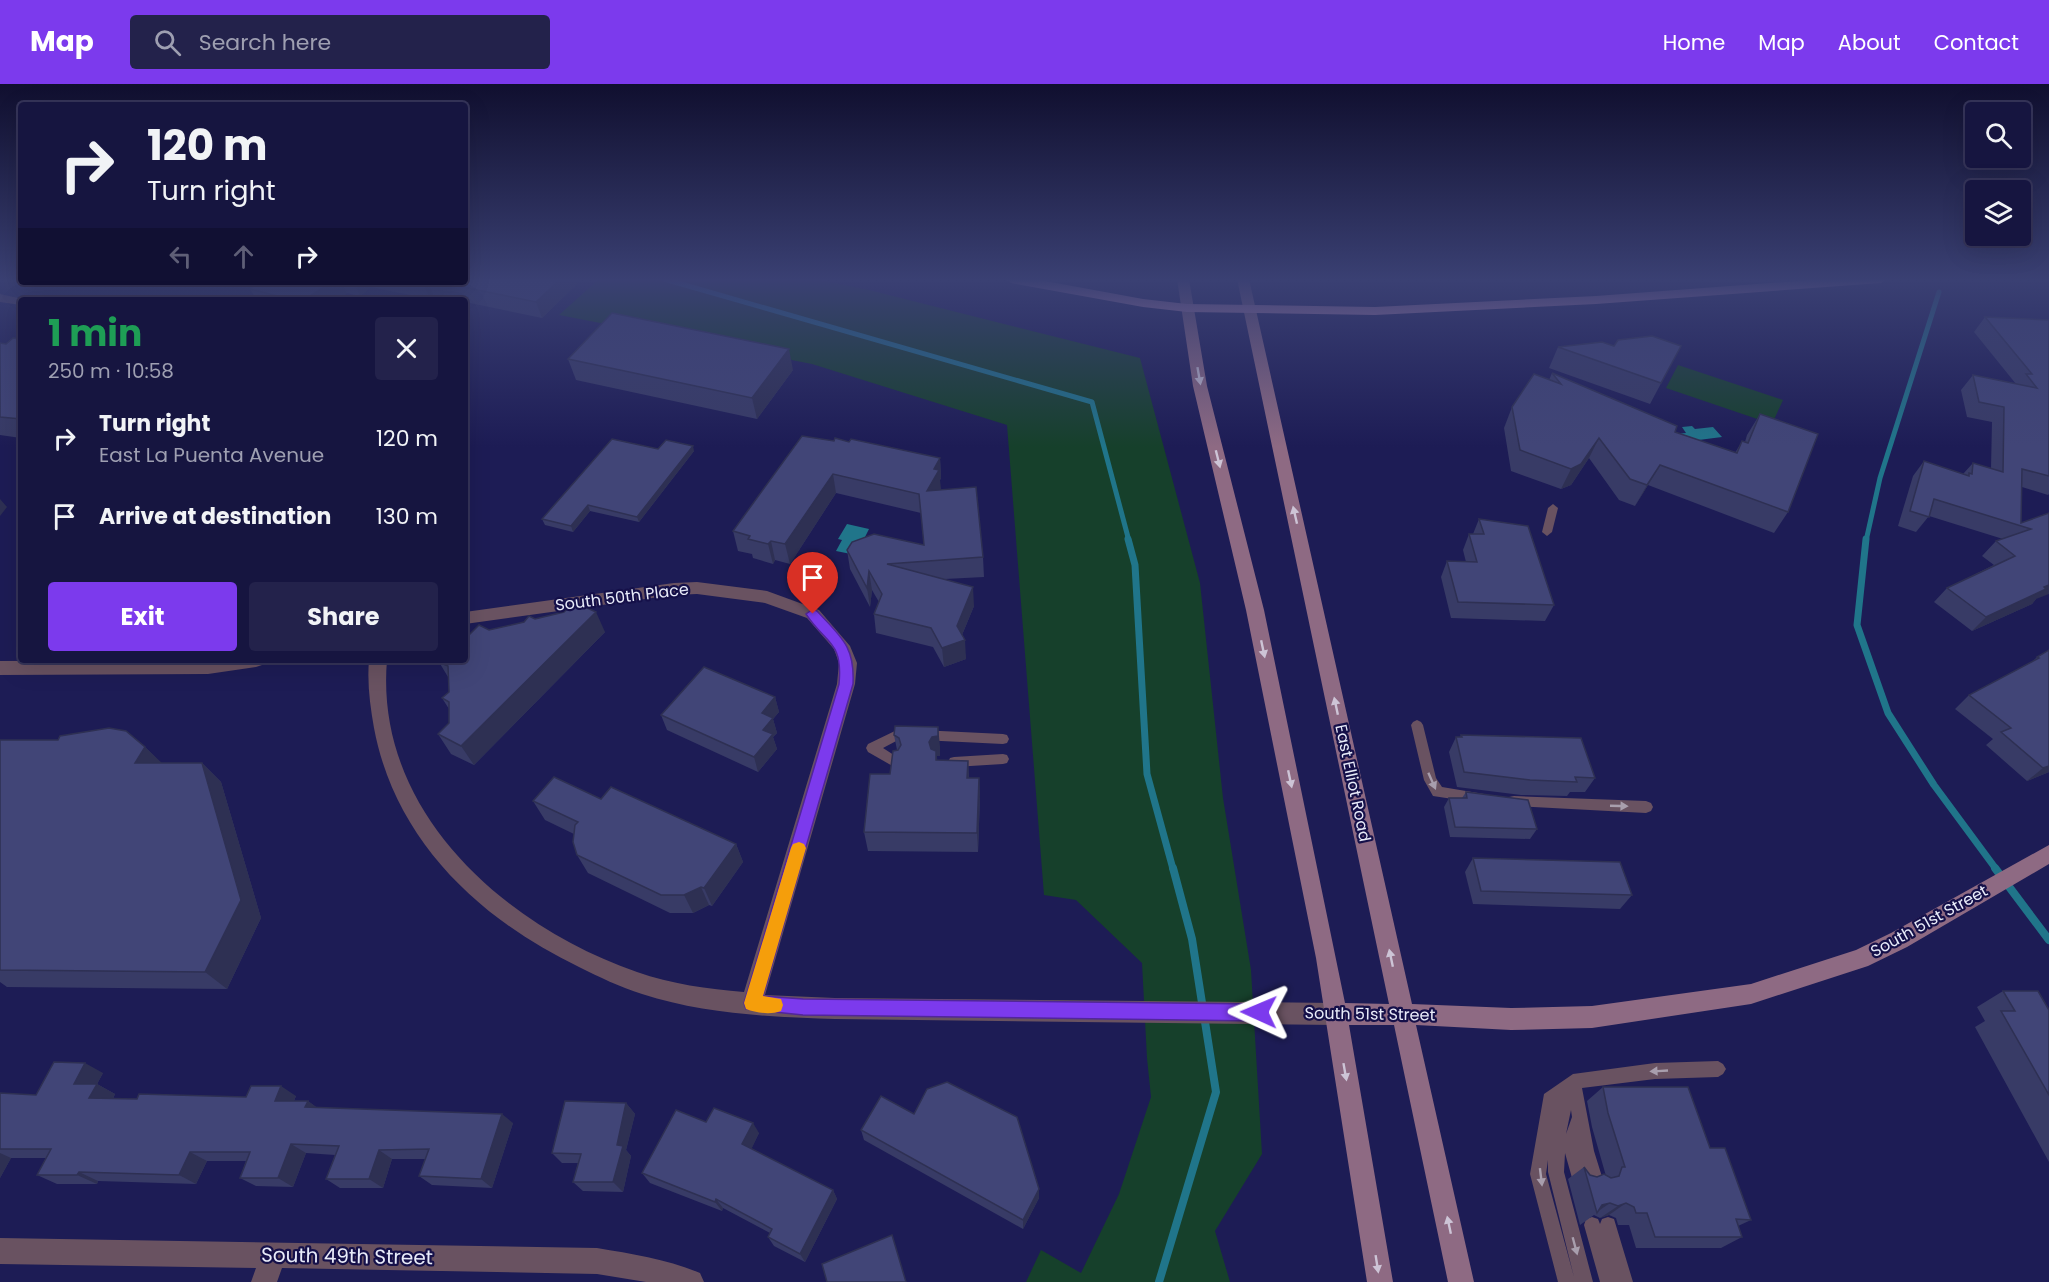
<!DOCTYPE html>
<meta charset="utf-8">
<style>
body{margin:0;font-family:Poppins,sans-serif;background:#23224b;color:#f1f3f6;height:100vh;display:flex;flex-direction:column;font-size:22px;white-space:nowrap}
*{box-sizing:border-box;margin:0}
p{font-size:20px;color:#9e9fb1}
.icon{flex:none;width:33px;height:33px;fill:none;stroke:currentColor;stroke-width:2;stroke-linecap:round;stroke-linejoin:round}
.map{position:relative;flex:1;overflow:hidden}
.sheet{position:absolute;left:18px;top:213px;width:450px;height:366px;display:flex;flex-direction:column;background:#161540;border-radius:6px;box-shadow:0 6px 24px #0002,0 0 0 2px #353459}
.sheet>*{flex:none}
.hud{position:absolute;left:18px;top:18px;width:450px;height:183px;border-radius:6px;box-shadow:0 6px 24px #0002,0 0 0 2px #353459;background:#161540;color:#f1f3f6;overflow:hidden}
.tools{position:absolute;left:1965px;top:18px;display:grid;gap:12px}
.tools a{display:grid;place-items:center;width:66px;height:66px;border-radius:6px;background:#161540;box-shadow:0 6px 24px #0002,0 0 0 2px #353459;font-size:30px}
.pin{position:absolute;display:grid;place-items:center;width:51px;height:51px;color:#fff;margin:-62px -26px;border-radius:50% 50% 50% 0;rotate:-45deg;box-shadow:0 0 6px #0007}
.pin .icon{rotate:45deg}
.me{position:absolute;width:66px;margin:-33px;rotate:271deg;stroke-linejoin:round;filter:drop-shadow(0 0 4px #0008)}
.turn{display:flex;align-items:center;gap:21px;height:126px;padding:0 30px;font-size:27px}
.turn .icon{width:78px;height:78px;stroke-width:2.5}
.turn b{display:block;font-size:42px;line-height:51px}
.lanes{display:flex;align-items:center;height:57px;padding:0 30px;background:#0003;justify-content:center;gap:30px;direction:ltr}
.lanes .off{opacity:.35}
.round{display:grid;place-items:center;flex:none;width:63px;height:63px;border-radius:6px;background:#23224b}
.summary{display:flex;align-items:center;justify-content:space-between;height:102px;padding:0 30px}
h1{font-size:36px;font-weight:700;line-height:45px;color:#1e9e55}
.cta{display:flex;gap:12px;margin-top:auto;padding:12px 30px}
.cta a{flex:1;height:69px;border-radius:6px;background:#7c3aed;color:#fff;font-size:24px;font-weight:700;line-height:69px;text-align:center}
.cta a+a{background:#23224b;color:#f1f3f6}
ul{padding:0;list-style:none}
li{display:flex;align-items:center;gap:18px;height:78px;padding:0 30px}
li div{flex:1}
li b{display:block;font-size:22px}
li em{font-style:normal}
header{display:flex;align-items:center;gap:36px;box-sizing:border-box;height:84px;padding:0 30px;background:#7c3aed;color:#fff}
header strong{font-size:28px}
nav{display:flex;gap:33px;margin-inline-start:auto;font-size:21px}
.search{width:420px;height:54px;background:#23224b;display:flex;align-items:center;gap:15px;box-sizing:border-box;padding:0 21px;border-radius:6px;color:#9e9fb1;font-size:22px}
.map>svg:first-child{display:block}
.green{fill:#16402b}
.water{fill:#20758a}
.lines{fill:none;stroke-linecap:round;stroke-linejoin:round}
.stream-far2{stroke:#20758a;stroke-width:5}
.stream-far1{stroke:#20758a;stroke-width:7}
.stream{stroke:#20758a;stroke-width:8}
.lane{fill:#695261;fill-rule:evenodd}
.street{fill:#695261;fill-rule:evenodd}
.secondary{fill:#8e6a83;fill-rule:evenodd}
.highway{fill:#c58eb4;fill-rule:evenodd}
.wall{fill:#383b66}
.shaded-wall{fill:#2e3053}
.building{fill:#414577;stroke:#2e3053;stroke-width:1.5}
.oneway{fill:#cdc4d6}
.oneway2{fill:#a89ead}
.route{fill:#7c3aed;stroke:#51269a;stroke-width:1.5}
.slow{fill:#f59e0b}
.labels{text-anchor:middle;dominant-baseline:central;stroke-width:4.5;stroke-linejoin:round;paint-order:stroke}
.street-label{font-size:16px;fill:#e8ebf9;stroke:#151049}
.near-street-label{font-size:20px;fill:#e8ebf9;stroke:#151049}
</style>
<header>
<strong>Map</strong>
<div class="search"><svg class="icon" aria-label="search" viewBox="0 0 24 24"><circle cx="10" cy="10" r="6"/><path d="M15 15l6 6"/></svg>Search here</div>
<nav><a>Home</a><a>Map</a><a>About</a><a>Contact</a></nav>
</header>
<div class="map">
<svg width="2049" height="1198" viewBox="0 0 2049 1198">
<rect width="100%" height="100%" fill="#1d1c55"/>
<g class="green">
<polygon points="599,195 815,195 869,206 1140,274 1200,499 1223,714 1251,886 1262,1070 1215,1147 1230,1198 1026,1198 1041,1166 1081,1189 1119,1110 1151,1013 1147,974 1142,879 1076,816 1044,811 1007,341 812,280 559,231"/>
<polygon points="1678,281 1783,316 1772,340 1666,304"/>
</g>
<g class="water">
<polygon points="1692,342 1695,345 1713,343 1722,353 1683,358 1676,350 1686,349 1682,343"/>
<polygon points="847,440 869,445 856,471 836,467 842,456 838,455"/>
</g>
<g class="lines">
<g class="stream-far2">
<polyline points="664,195 1092,318 1129,457"/>
<polyline points="1866,457 1880,394 1939,208"/>
</g>
<g class="stream-far1">
<polyline points="1128,455 1135,481 1147,690 1173,785"/>
<polyline points="1866,455 1857,541 1888,629 1934,701 1996,785"/>
</g>
<g class="stream">
<polyline points="1995,784 2049,856"/>
<polyline points="1159,1198 1216,1008 1192,855 1173,784"/>
</g>
<g class="lane">
<polygon points="1553,420 1558,424 1552,448 1547,452 1542,448 1548,424"/>
<polygon points="1417,636 1421,638 1423,641 1436,694 1442,703 1484,710 1485,714 1484,718 1479,719 1433,712 1424,696 1411,641 1413,638"/>
<polygon points="899,645 1003,650 1007,651 1009,655 1007,659 1003,660 900,655 883,664 900,675 902,679 900,683 896,684 868,668 866,664 868,660"/>
<polygon points="1003,670 1007,671 1009,675 1007,679 1003,680 954,683 950,682 948,678 950,674 954,673"/>
<polygon points="1514,712 1646,717 1651,719 1653,723 1651,727 1646,729 1514,722 1509,721 1507,717 1509,713"/>
<path d="M1718,977L1723,980L1726,985L1723,990L1718,993L1655,995L1582,1004L1594,1067L1603,1096L1601,1102L1595,1104L1589,1102L1587,1097L1586,1101L1580,1103L1574,1101L1565,1069L1564,1088L1593,1198H1558L1530,1090L1544,1010L1573,990L1655,979ZM1571,1026L1572,1033L1566,1050ZM1548,1076V1088L1574,1193L1546,1090Z"/>
<polygon points="1592,1133 1598,1135 1600,1140 1602,1135 1608,1133 1614,1135 1633,1198 1600,1198 1584,1141 1586,1135"/>
</g>
<g class="street">
<polygon points="0,210 27,216 21,216 21,221 0,218"/>
<path d="M697,498L767,507L819,526L850,562L857,579L855,600L765,911L835,914L1336,919L1344,922L1347,930L1344,938L1336,941L835,935C770,933 704,930 642,910C620,903 599,893 579,883C479,835 395,756 374,644C370,621 367,599 369,576H387C374,728 505,842 637,888C671,900 708,905 744,908L837,600L839,579L834,565L807,534L765,519L697,510L674,511L465,540V528L674,499Z"/>
<polygon points="265,576 262,581 256,583 208,590 0,591 0,577"/>
<path d="M0,1154L597,1164C632,1170 667,1175 700,1189L704,1198H646L597,1190L282,1184L277,1198H251L256,1184L0,1180Z"/>
</g>
<polygon class="secondary" points="1177,195 1189,195 1207,302 1264,526 1345,919 1389,920 1237,195 1249,195 1412,920 1511,924 1592,922 1751,900 1856,866 1891,849 2049,761 2049,780 1907,863 1868,882 1751,920 1592,944 1511,946 1416,941 1474,1198 1448,1198 1394,941 1349,941 1393,1198 1367,1198 1316,874 1246,526 1193,302"/>
<polygon class="highway" points="1005,195 1034,195 1143,215 1187,220 1375,223 1596,212 1825,195 1887,195 1881,199 1596,220 1375,231 1187,228 1143,223 1011,199"/>
</g>
<g class="wall">
<polygon points="465,195 582,195 542,234 465,218 465,216 455,216 434,212 430,215 371,203 360,212 347,209 337,216 257,216 250,205 259,198 465,198"/>
<polygon points="1985,233 2049,236 2049,410 2048,411 2022,403 2021,439 2049,429 2036,515 2032,520 1972,547 1934,518 1947,504 1994,481 1982,472 1996,457 2003,455 1929,432 1916,448 1898,442 1913,392 1924,377 1963,390 1973,379 1991,384 1992,338 1967,333 1961,306 1973,291 2016,300 1974,248"/>
<polygon points="21,255 21,354 0,351 0,259 6,260"/>
<polygon points="1614,262 1681,262 1650,320 1549,284 1558,263"/>
<polygon points="568,275 793,286 757,335 576,296"/>
<polygon points="1552,289 1675,348 1735,369 1742,357 1745,358 1747,351 1760,330 1788,428 1774,449 1648,401 1635,422 1619,416 1589,374 1571,401 1561,405 1511,387 1504,344 1512,323 1549,296"/>
<polygon points="834,357 849,358 940,374 941,394 940,396 940,406 983,473 984,493 945,495 974,522 962,551 966,575 944,583 933,563 876,549 874,530 879,518 872,506 870,523 850,485 847,466 924,461 921,429 836,409 790,480 775,476 773,480 753,474 752,470 738,467 733,447"/>
<polygon points="658,365 694,367 639,438 590,427 573,448 545,441 542,435"/>
<polygon points="1479,435 1554,521 1545,537 1451,534 1441,493 1447,477 1466,478 1463,466 1469,450 1473,450"/>
<polygon points="535,535 605,548 474,681 451,670 438,650 449,639 449,625 442,614 449,608 448,593 439,578"/>
<polygon points="2049,566 2049,688 2027,697 1986,661 1993,655 1955,625 1969,611 2030,580 2037,573"/>
<polygon points="775,613 779,628 773,635 777,649 773,653 777,665 758,688 667,646 661,631"/>
<polygon points="894,651 940,662 940,672 937,672 937,676 968,677 969,694 979,694 980,713 978,768 868,767 864,748 890,690 897,666"/>
<polygon points="1461,651 1595,694 1585,708 1570,708 1567,712 1521,711 1457,703 1449,668 1456,653 1460,653"/>
<polygon points="0,656 145,663 161,679 202,679 221,698 261,834 227,905 7,903 0,898"/>
<polygon points="1466,708 1537,745 1530,755 1450,753 1444,723 1449,714 1462,714"/>
<polygon points="601,715 736,760 743,778 712,822 709,821 693,829 670,829 588,789 577,771 574,750 545,736 533,717"/>
<polygon points="1473,774 1632,811 1620,825 1473,820 1465,788"/>
<polygon points="2003,907 2049,926 2049,1078 1975,943 1985,937 1977,923"/>
<polygon points="103,989 97,1000 115,1010 113,1015 296,1012 294,1017 308,1017 317,1024 513,1039 492,1104 432,1101 419,1092 426,1075 392,1075 383,1104 340,1104 326,1095 335,1071 306,1069 293,1103 256,1102 240,1094 246,1077 207,1077 196,1100 98,1097 97,1100 57,1100 37,1091 46,1074 11,1074 0,1094 0,1009 36,1011"/>
<polygon points="1603,1003 1710,1064 1751,1136 1738,1142 1742,1153 1721,1164 1636,1164 1629,1141 1618,1141 1616,1134 1609,1131 1600,1134 1594,1131 1580,1141 1568,1095 1584,1083 1590,1091 1597,1093 1606,1092 1592,1043 1587,1017"/>
<polygon points="626,1019 635,1030 626,1066 631,1072 623,1108 583,1107 573,1098 578,1079 562,1079 552,1069"/>
<polygon points="706,1038 759,1049 751,1065 833,1106 837,1115 805,1178 774,1162 768,1153 770,1149 723,1124 722,1127 650,1099 642,1089"/>
<polygon points="861,1046 1039,1105 1039,1114 1023,1145 864,1056"/>
</g>
<g class="shaded-wall">
<polygon points="560,195 582,195 542,234 536,218"/>
<polygon points="331,198 341,198 347,209 337,216 304,216"/>
<polygon points="353,198 369,198 371,203 360,212"/>
<polygon points="424,198 428,198 434,212 430,215 423,199"/>
<polygon points="789,265 793,286 757,335 752,314"/>
<polygon points="1599,354 1589,374 1571,401 1561,405 1571,385"/>
<polygon points="693,362 694,367 639,438 637,433"/>
<polygon points="940,374 941,394 940,396 941,405 929,426 927,407 934,385"/>
<polygon points="1660,381 1648,401 1635,422 1647,401"/>
<polygon points="833,390 836,409 790,480 785,460"/>
<polygon points="0,415 7,423 0,432"/>
<polygon points="588,421 590,427 573,448 571,442"/>
<polygon points="771,457 775,476 773,480 768,460"/>
<polygon points="869,487 872,506 870,523 867,504"/>
<polygon points="2049,501 2049,510 2036,515 2032,520 1972,547 1986,533"/>
<polygon points="973,503 974,522 959,558 965,556 966,575 944,583 942,564 957,542"/>
<polygon points="596,528 605,548 474,681 461,662"/>
<polygon points="775,613 779,628 773,635 777,649 773,653 777,665 758,688 754,673 763,646 762,629"/>
<polygon points="938,643 940,662 940,672 937,672 938,686 929,658"/>
<polygon points="145,663 165,682 135,679"/>
<polygon points="968,677 969,696 967,694"/>
<polygon points="202,679 221,698 261,834 227,905 205,888"/>
<polygon points="2049,682 2049,688 2027,697 2043,684"/>
<polygon points="979,694 980,713 978,768 977,749"/>
<polygon points="736,760 743,778 712,822 704,804"/>
<polygon points="701,803 709,821 693,829 684,811"/>
<polygon points="85,979 103,989 97,1000 115,1010 108,1025 89,1014 74,1000"/>
<polygon points="281,1002 296,1012 289,1027 275,1017"/>
<polygon points="308,1017 322,1027 305,1023"/>
<polygon points="626,1019 635,1030 626,1066 631,1072 623,1108 613,1098 617,1061"/>
<polygon points="502,1030 513,1039 492,1104 481,1095"/>
<polygon points="753,1039 759,1049 749,1070 742,1060"/>
<polygon points="291,1060 306,1069 293,1103 278,1094"/>
<polygon points="379,1066 392,1075 383,1104 369,1095"/>
<polygon points="190,1068 207,1077 196,1100 179,1091"/>
<polygon points="0,1069 11,1074 0,1094"/>
<polygon points="79,1088 98,1097 97,1100 77,1091"/>
<polygon points="1039,1105 1039,1114 1023,1145 1023,1136"/>
<polygon points="833,1106 837,1115 805,1178 800,1170"/>
<polygon points="716,1115 723,1124 722,1127 715,1118"/>
<polygon points="1610,1119 1597,1128 1602,1121"/>
<polygon points="1626,1119 1609,1131 1600,1134 1618,1122"/>
</g>
<g class="building">
<polygon points="465,195 560,195 536,218 439,198 465,198"/>
<polygon points="260,198 331,198 304,216 293,216 250,205"/>
<polygon points="612,229 789,265 752,314 568,275"/>
<polygon points="1985,233 2049,236 2049,392 2022,385 2021,439 2049,429 2049,501 2044,503 2046,505 1986,533 1947,504 2015,472 1996,457 2031,445 1934,415 1929,433 1910,427 1924,377 1969,392 1969,389 1972,390 1973,379 2003,388 2004,323 1979,318 1973,291 2037,304 2026,290 2032,290"/>
<polygon points="1652,252 1681,262 1661,299 1558,263 1602,258 1614,262 1618,256"/>
<polygon points="13,254 21,255 21,335 0,333 0,259 6,260"/>
<polygon points="1552,289 1677,342 1675,348 1737,369 1742,357 1748,359 1760,330 1818,350 1788,428 1660,381 1647,401 1630,395 1599,354 1581,380 1571,385 1520,366 1512,323 1534,290 1561,300"/>
<polygon points="802,352 834,357 835,354 849,358 851,355 940,374 934,385 939,386 927,407 976,403 983,473 887,480 973,503 957,542 965,556 942,564 931,544 874,530 882,510 869,487 867,504 847,466 852,458 874,450 924,461 919,410 833,390 785,460 771,457 768,460 748,455 750,452 733,447"/>
<polygon points="612,355 658,365 666,356 693,362 637,433 588,421 571,442 542,435"/>
<polygon points="1479,435 1528,442 1554,521 1458,518 1447,477 1477,478 1469,450 1484,450"/>
<polygon points="574,518 596,528 461,662 438,650 449,639 449,618 442,614 449,608 448,582 439,578 442,576 465,576 465,555 479,541 489,546 524,538 529,532 535,535 564,528"/>
<polygon points="2049,566 2049,682 2043,684 2001,648 2011,644 1969,611 2039,574 2037,573"/>
<polygon points="704,583 775,613 762,629 773,634 763,646 773,650 754,673 661,631"/>
<polygon points="895,642 938,643 938,652 932,653 929,658 931,665 936,667 936,676 968,677 967,694 979,694 977,749 864,748 870,690 890,690 893,667 898,666 901,661 899,654 894,651"/>
<polygon points="109,644 126,647 145,663 135,679 202,679 241,816 205,888 0,886 0,656 58,656 60,652"/>
<polygon points="1461,651 1581,654 1595,694 1575,693 1577,698 1530,696 1464,688 1456,653 1462,653"/>
<polygon points="554,693 601,715 611,703 736,760 704,804 701,803 684,811 661,811 577,771 573,758 575,741 578,738 533,717"/>
<polygon points="1466,708 1528,716 1537,745 1455,743 1449,714 1467,714"/>
<polygon points="1473,774 1620,778 1632,811 1481,807"/>
<polygon points="2003,907 2038,907 2049,926 2049,1011 2001,927 2015,927"/>
<polygon points="54,978 85,979 74,1000 97,1000 89,1014 137,1015 139,1010 246,1013 251,1002 281,1002 275,1017 308,1017 305,1023 502,1030 481,1095 419,1092 429,1065 379,1066 369,1095 326,1095 339,1062 291,1060 278,1094 240,1094 250,1068 190,1068 179,1091 79,1088 77,1091 37,1091 51,1065 0,1065 0,1009 36,1011"/>
<polygon points="947,998 1017,1033 1039,1105 1023,1136 861,1046 881,1012 914,1030 927,1005"/>
<polygon points="1603,1003 1688,1003 1710,1064 1725,1064 1751,1136 1736,1135 1742,1153 1655,1153 1647,1129 1636,1129 1634,1123 1626,1119 1618,1122 1610,1119 1602,1121 1597,1129 1584,1083 1590,1091 1597,1093 1604,1090 1611,1094 1619,1092 1622,1083 1625,1083 1608,1029"/>
<polygon points="565,1017 626,1019 617,1061 623,1062 613,1098 573,1098 581,1070 552,1069"/>
<polygon points="714,1024 753,1039 742,1060 833,1106 800,1170 768,1153 772,1145 716,1115 715,1118 642,1089 676,1026 706,1038"/>
<polygon points="892,1151 906,1198 827,1198 822,1180"/>
</g>
<defs><path id="oneway-solid" d="M-6-.8H1V-3.2L6.5 0L1 3.2V.8H-6Z" transform="scale(1.5)"/></defs>
<g class="oneway">
<use href="#oneway-solid" transform="translate(1199 292) rotate(80)"/>
<use href="#oneway-solid" transform="translate(1218 375) rotate(76)"/>
<use href="#oneway-solid" transform="translate(1295 431) rotate(-103)"/>
<use href="#oneway-solid" transform="translate(1263 565) rotate(78)"/>
<use href="#oneway-solid" transform="translate(1336 622) rotate(-102)"/>
<use href="#oneway-solid" transform="translate(1290 695) rotate(78)"/>
<use href="#oneway-solid" transform="translate(1391 874) rotate(-102)"/>
<use href="#oneway-solid" transform="translate(1345 988) rotate(80)"/>
<use href="#oneway-solid" transform="translate(1449 1141) rotate(-102)"/>
<use href="#oneway-solid" transform="translate(1377 1180) rotate(81)"/>
</g>
<g class="oneway2">
<use href="#oneway-solid" transform="translate(1432 697) rotate(66)"/>
<use href="#oneway-solid" transform="translate(1619 722) rotate(2)"/>
<use href="#oneway-solid" transform="translate(1659 987) rotate(177)"/>
<use href="#oneway-solid" transform="translate(1541 1093) rotate(83)"/>
<use href="#oneway-solid" transform="translate(1575 1162) rotate(75)"/>
</g>
<linearGradient id="sky" x2="0" y2="1"><stop stop-color="#100f2f"/><stop offset="0.54" stop-color="#3a4073"/><stop offset="1" stop-color="#3a4073" stop-opacity="0"/></linearGradient>
<rect width="2049" height="363" fill="url(#sky)"/>
<path class="route" d="M813,525L817,527C841,553 855,562 853,600L763,912L803,915L1259,920L1265,923L1267,928L1265,934L1259,937L803,931L746,925L744,919L839,600C843,556 826,561 806,530Z"/>
<path class="slow" d="M799,758L804,760L806,764L763,912L781,915L783,921L781,927C771,931 756,929 746,925L744,919L791,764L793,760Z"/>
<g class="labels">
<g class="street-label">
<text transform="translate(622 513) rotate(-7)">South 50th Place</text>
<text transform="translate(1353 699) rotate(78)">East Elliot Road</text>
<text transform="translate(1929 837) rotate(-29)">South 51st Street</text>
<text transform="translate(1370 930) rotate(1)">South 51st Street</text>
</g>
<g class="near-street-label">
<text transform="translate(347 1172) rotate(1)">South 49th Street</text>
</g>
</g>
</svg>
<div class="tools">
<a><svg class="icon" aria-label="search" viewBox="0 0 24 24"><circle cx="10" cy="10" r="6"/><path d="M15 15l6 6"/></svg></a>
<a><svg class="icon" aria-label="layers" viewBox="0 0 24 24"><path d="M12 4l9 5-9 5-9-5zM3 14l9 5 9-5"/></svg></a>
</div>
<div class="pin" style="left:813px;top:530px;background:#d93025"><svg class="icon" aria-label="arrive" viewBox="0 0 24 24"><path d="M6 21V4h12l-3 4 3 4H6"/></svg></div>
<svg class="me" style="left:1259px;top:928px" viewBox="-20 -20 40 40"><path d="M0-17L14 15 0 8-14 15z" fill="#7c3aed" stroke="#fff" stroke-width="4"/></svg>
<div class="hud">
<div class="turn"><svg class="icon" aria-label="right" viewBox="0 0 24 24"><path d="M7 20v-9h11M14 6l5 5-5 5"/></svg><div><b>120 m</b>Turn right</div></div>
<div class="lanes"><svg class="icon off" aria-label="left" viewBox="0 0 24 24"><path d="M17 20v-9H6M10 6l-5 5 5 5"/></svg><svg class="icon off" aria-label="ahead" viewBox="0 0 24 24"><path d="M12 20V5M6 11l6-6 6 6"/></svg><svg class="icon" aria-label="right" viewBox="0 0 24 24"><path d="M7 20v-9h11M14 6l5 5-5 5"/></svg></div>
</div>
<section class="sheet">
<div class="summary"><div><h1>1 min</h1><p>250 m · 10:58</p></div><a class="round"><svg class="icon" aria-label="close" viewBox="0 0 24 24"><path d="M6 6l12 12M18 6L6 18"/></svg></a></div>
<ul>
<li><svg class="icon" aria-label="right" viewBox="0 0 24 24"><path d="M7 20v-9h11M14 6l5 5-5 5"/></svg><div><b>Turn right</b><p>East La Puenta Avenue</p></div><em>120 m</em></li>
<li><svg class="icon" aria-label="arrive" viewBox="0 0 24 24"><path d="M6 21V4h12l-3 4 3 4H6"/></svg><div><b>Arrive at destination</b></div><em>130 m</em></li>
</ul>
<div class="cta"><a>Exit</a><a>Share</a></div>
</section>
</div>
